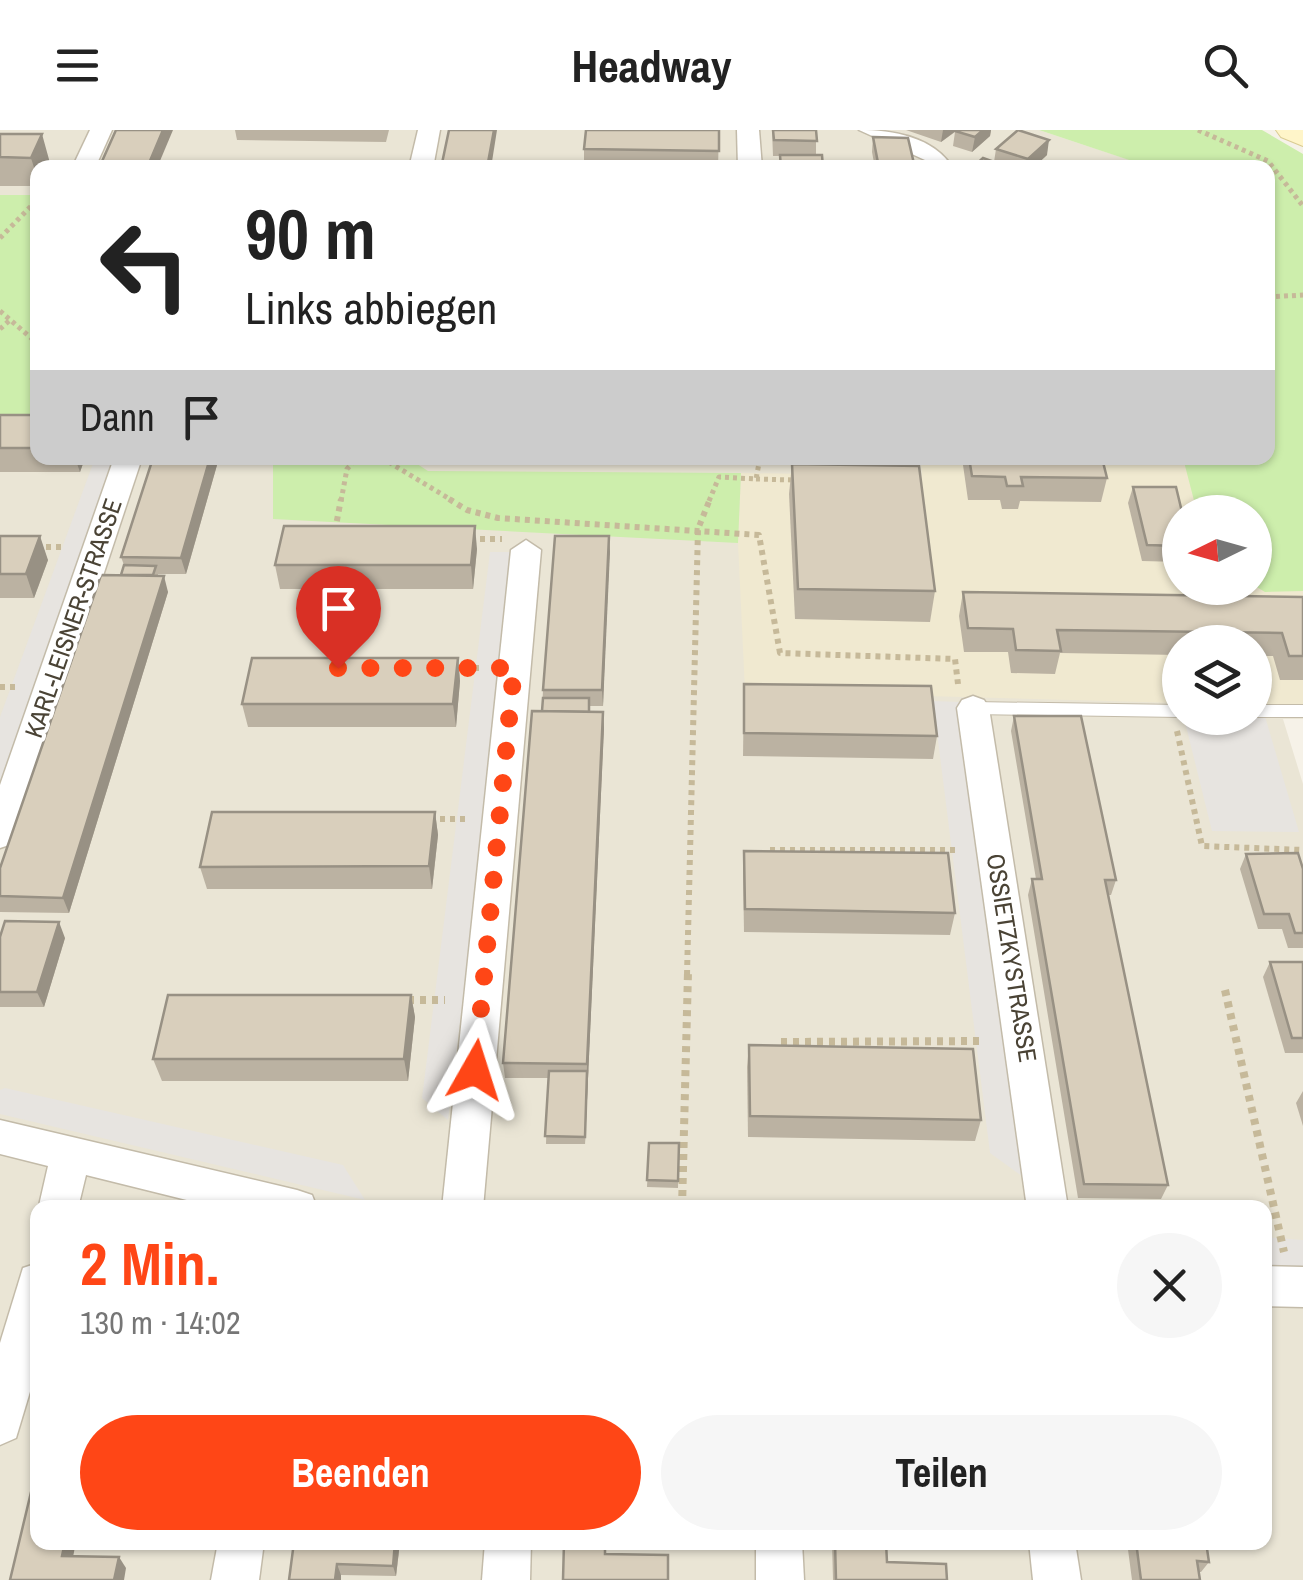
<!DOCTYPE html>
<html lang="de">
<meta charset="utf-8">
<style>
body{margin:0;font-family:"Archivo Narrow",sans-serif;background:#f6f6f6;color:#222;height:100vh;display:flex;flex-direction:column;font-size:38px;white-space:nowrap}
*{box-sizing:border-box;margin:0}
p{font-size:32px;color:#767676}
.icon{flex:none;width:55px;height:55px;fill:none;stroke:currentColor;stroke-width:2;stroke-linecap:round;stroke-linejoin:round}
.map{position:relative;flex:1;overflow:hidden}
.panel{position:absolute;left:30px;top:1070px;width:1242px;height:350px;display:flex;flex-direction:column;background:#fff;border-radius:20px;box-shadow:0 2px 8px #0004}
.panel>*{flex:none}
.guide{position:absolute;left:30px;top:30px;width:1245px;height:305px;border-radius:20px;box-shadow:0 2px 8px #0004;background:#fff;color:#222;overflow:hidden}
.needle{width:65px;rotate:265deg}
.tools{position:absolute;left:1162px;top:365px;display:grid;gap:20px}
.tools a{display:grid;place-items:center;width:110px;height:110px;border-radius:50%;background:#fff;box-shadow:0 2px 8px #0004;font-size:50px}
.pin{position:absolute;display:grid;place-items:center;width:85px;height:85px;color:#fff;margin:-102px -42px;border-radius:50% 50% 50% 0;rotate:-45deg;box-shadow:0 0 10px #0007}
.pin .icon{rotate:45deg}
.me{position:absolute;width:110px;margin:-55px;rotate:6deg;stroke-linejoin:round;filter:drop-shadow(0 0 8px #0008)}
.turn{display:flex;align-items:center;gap:35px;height:210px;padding:0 50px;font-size:45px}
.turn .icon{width:130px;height:130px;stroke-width:2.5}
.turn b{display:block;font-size:70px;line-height:85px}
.then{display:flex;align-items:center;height:95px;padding:0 50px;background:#0003;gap:20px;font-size:38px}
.round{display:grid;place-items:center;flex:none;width:105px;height:105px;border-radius:52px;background:#f6f6f6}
.head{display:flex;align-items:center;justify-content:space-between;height:170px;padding:0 50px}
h1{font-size:60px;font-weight:700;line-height:75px;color:#ff4616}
.primary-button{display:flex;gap:20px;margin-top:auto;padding:20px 50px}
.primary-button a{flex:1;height:115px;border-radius:60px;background:#ff4616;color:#fff;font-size:40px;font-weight:700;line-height:115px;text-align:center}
.primary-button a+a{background:#f6f6f6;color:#222}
header{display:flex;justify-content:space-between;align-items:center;height:130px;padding:0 50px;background:#fff;font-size:45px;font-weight:700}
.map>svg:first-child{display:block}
.residential{fill:#eae5d5;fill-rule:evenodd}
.education{fill:#f0e9d0;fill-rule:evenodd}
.green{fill:#cdeeac}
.parking{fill:#e7e4e0}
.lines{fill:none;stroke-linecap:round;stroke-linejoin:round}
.lane-casing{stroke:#c3bba9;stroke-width:2}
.street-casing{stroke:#c3bba9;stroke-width:3}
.secondary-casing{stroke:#dacc92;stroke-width:2}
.path-far2{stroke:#c6b999;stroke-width:5;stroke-dasharray:4 4;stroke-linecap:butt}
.path-far1{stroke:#c6b999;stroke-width:6;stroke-dasharray:5 5;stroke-linecap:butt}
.path{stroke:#c6b999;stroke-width:8;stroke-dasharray:6 6;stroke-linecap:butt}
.lane{fill:#fff;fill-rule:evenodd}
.street{fill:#fff;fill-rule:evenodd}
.secondary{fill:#fff5c9;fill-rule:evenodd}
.wall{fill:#bbb2a2}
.shaded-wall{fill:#989184}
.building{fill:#d9cfbc;stroke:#989184;stroke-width:2.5}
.route{stroke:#ff4616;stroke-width:18;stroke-dasharray:0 32.4}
.labels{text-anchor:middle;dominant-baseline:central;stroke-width:8;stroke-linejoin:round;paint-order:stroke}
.street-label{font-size:25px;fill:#4a4335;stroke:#fff}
</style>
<header><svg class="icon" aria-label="menu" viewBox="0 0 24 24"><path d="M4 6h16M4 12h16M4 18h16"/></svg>Headway<svg class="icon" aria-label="search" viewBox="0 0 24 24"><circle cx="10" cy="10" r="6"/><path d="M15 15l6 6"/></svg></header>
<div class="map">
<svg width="1303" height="1450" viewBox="0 0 1303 1450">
<rect width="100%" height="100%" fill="#f6f2e8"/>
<path class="residential" d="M0,0H1039L1139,33L1135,38H38V328H1268L1303,335V589H1283L1303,654V1450H0ZM1180,382H1255V458H1180ZM1180,512H1255V588H1180ZM38,1078H1265V1412H38Z"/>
<path class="education" d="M921,328H1268L1303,335V576L1255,575V512H1180V573L745,561L738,413L741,343L922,346ZM1180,382H1255V458H1180Z"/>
<g class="green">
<polygon points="1039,0 1262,0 1303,24 1303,461 1265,462 1255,456 1255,382 1197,382 1183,328 1268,328 1268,38 1135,37 1138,33"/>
<polygon points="0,65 37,65 37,290 0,289"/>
<polygon points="273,328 408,328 428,341 741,343 738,413 273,389"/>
</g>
<g class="parking">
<polygon points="95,328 123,328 0,669 0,587"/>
<polygon points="490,422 518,422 448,990 422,968"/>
<polygon points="933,571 961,572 1026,1049 990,1023"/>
<polygon points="1255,583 1264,583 1299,702 1212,701 1184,588 1255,588"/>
<polygon points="5,958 343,1035 365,1070 0,984 0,960"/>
<polygon points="1265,1107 1303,1110 1303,1141 1265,1139"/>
</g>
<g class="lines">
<g class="lane-casing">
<g id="lane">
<polygon points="973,572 1180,575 1180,587 973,584 965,578"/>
<rect x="1255" y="575" width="48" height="12"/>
</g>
</g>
<g class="street-casing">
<g id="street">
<polygon points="90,0 112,0 95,38 72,38"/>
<polygon points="418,0 440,0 433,38 409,38"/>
<polygon points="737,0 759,0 762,38 738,38"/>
<path d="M859,0C893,0 934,7 953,38H930L925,30Z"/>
<polygon points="114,328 142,328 17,705 12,714 0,718 0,655"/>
<polygon points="526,410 541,420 483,1078 442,1078 511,420"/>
<polygon points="973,566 984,570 989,578 1068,1078 1027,1078 957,578 962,570"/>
<polygon points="0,990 297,1060 312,1065 317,1078 219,1078 86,1045 78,1078 38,1080 48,1036 0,1024"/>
<polygon points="38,1133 38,1235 16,1308 0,1315 0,1213 23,1138"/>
<polygon points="1265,1136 1303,1137 1303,1177 1265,1176"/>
<polygon points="218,1412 264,1412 259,1450 211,1450"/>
<polygon points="485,1412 531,1412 530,1450 482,1450"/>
<polygon points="756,1412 802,1412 804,1450 756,1450"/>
<polygon points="1029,1412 1075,1412 1081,1450 1033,1450"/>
</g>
</g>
<g class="secondary-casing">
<polygon id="secondary" points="1276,0 1303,0 1303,16 1281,7"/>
</g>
<g class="path-far2">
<polyline points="1198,0 1268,31 1303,76"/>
<polyline points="0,108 38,69"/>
<polyline points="1268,167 1303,165"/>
<polyline points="0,181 38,214"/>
<polyline points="0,199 10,190"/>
<polyline points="382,328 453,371"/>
<polyline points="756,349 794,350"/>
<polyline points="341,371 347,339 357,328"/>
<polyline points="709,371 719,347 756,349 760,328"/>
</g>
<g class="path-far1">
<polyline points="449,369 467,380 498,388 759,405 780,523 955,529 958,554"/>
<polyline points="335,401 341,369"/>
<polyline points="470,409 502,409"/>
<polyline points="36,417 64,417"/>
<polyline points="454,538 482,538"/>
<polyline points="0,557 19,557"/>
<polyline points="1177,601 1202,716 1303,720"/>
<polyline points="430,689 467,689"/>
<polyline points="770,720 959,720"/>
<polyline points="687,845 698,399 710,369"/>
</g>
<g class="path">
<polyline points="1225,860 1284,1122"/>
<polyline points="408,870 445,870"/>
<polyline points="781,912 985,911"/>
<polyline points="682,1078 688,842"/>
</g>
<use href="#lane" class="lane"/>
<use href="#street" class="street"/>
<use href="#secondary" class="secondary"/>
</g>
<g class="wall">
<polygon points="235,0 389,0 386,12 237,10"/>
<polygon points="719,0 718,38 584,38 584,19"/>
<polygon points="772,0 816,0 816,25 823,38 779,38 780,26 773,26"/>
<polygon points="906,0 991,0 990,6 972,22 953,16 955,2 941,12"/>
<polygon points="0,4 50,33 38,38 38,56 0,56"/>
<polygon points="873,7 915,38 875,38 872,22"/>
<polygon points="996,19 1047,25 1033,38 972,38 994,32"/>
<polygon points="0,285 38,285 38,328 85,328 80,342 0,342"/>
<polygon points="153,328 219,328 186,444 158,444 158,445 168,462 69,783 0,782 0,738 120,445 124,435 121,427"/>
<polygon points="962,328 1102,328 1107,348 1101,372 1020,371 1018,379 1002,379 1000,370 968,370"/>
<polygon points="792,334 935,461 930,492 795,489 789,364"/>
<polygon points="1133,357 1180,382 1180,432 1142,431 1128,373"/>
<polygon points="0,406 48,430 34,468 0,468"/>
<polygon points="609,406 603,576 590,576 589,582 603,582 604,598 585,1014 546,1014 548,948 505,948 503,933 542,581 543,560"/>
<polygon points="477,419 473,459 280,459 275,435"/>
<polygon points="963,462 1303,467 1303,550 1280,550 1273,526 1255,526 1255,512 1180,512 1180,525 1060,523 1055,544 1011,543 1008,522 964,522 959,486"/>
<polygon points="458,528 460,551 456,597 248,597 242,574"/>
<polygon points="744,554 937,606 933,629 743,626"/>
<polygon points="1014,586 1116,750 1111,765 1108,765 1168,1055 1161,1069 1078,1068 1028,765 1032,749 1036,749 1011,601"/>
<polygon points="435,682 438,705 432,759 207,759 200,737"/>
<polygon points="744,721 955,783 950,805 744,802 743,743"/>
<polygon points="1246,724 1303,739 1303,818 1288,818 1282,799 1258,799 1240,739"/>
<polygon points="0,807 65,808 44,877 0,877"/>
<polygon points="1270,832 1303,832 1303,923 1285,923 1263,847"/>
<polygon points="411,865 415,887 408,951 162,951 153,929"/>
<polygon points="749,915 981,990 975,1011 748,1007 747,937"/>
<polygon points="1303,961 1303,996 1296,973"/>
<polygon points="649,1013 679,1013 678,1058 647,1057"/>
<polygon points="294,1412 400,1412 396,1446 341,1445"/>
<polygon points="832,1412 886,1412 887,1432 947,1450 833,1450"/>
<polygon points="1127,1412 1206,1412 1209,1432 1201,1442 1199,1442 1200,1450 1132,1450"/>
</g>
<g class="shaded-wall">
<polygon points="163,0 173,0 157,38 147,38"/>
<polygon points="494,0 497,0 491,38 487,38"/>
<polygon points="943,0 957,0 941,12"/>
<polygon points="983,0 991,0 990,6 972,22 975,7"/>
<polygon points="42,4 50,33 48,38 38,38 38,50 31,28"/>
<polygon points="1049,10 1047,25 1033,38 1027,38 1028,29"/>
<polygon points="75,328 85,328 80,342"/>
<polygon points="210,328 219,328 186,444 181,428"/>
<polygon points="475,396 477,419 473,459 471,435"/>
<polygon points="40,406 48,430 34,468 26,444"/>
<polygon points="609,406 610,422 603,576 602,560"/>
<polygon points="164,446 168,462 69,783 63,768"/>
<polygon points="458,528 460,551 456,597 453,574"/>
<polygon points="603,582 604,598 585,1014 587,934"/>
<polygon points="435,682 438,705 432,759 429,736"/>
<polygon points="59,792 65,808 44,877 37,862"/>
<polygon points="411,865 415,887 408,951 404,929"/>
<polygon points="65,1412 76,1412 71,1437 62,1426"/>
<polygon points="395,1412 400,1412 396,1446 393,1436"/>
<polygon points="119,1427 126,1438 124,1450 114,1450"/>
<polygon points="337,1434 341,1445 341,1450 335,1450"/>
</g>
<g class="building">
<polygon points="116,0 163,0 147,38 99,38"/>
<polygon points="449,0 494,0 487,38 441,38"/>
<polygon points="586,0 719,0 719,21 584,19"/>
<polygon points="773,0 816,0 817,11 774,10"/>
<polygon points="956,0 983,0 975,7 955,1"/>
<polygon points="1018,0 1049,10 1028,29 996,19"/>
<polygon points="0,4 42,4 31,28 0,27"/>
<polygon points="873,7 908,8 915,38 879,38"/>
<polygon points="780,25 822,25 823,38 781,38"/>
<polygon points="983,28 1011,38 972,38"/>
<rect x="0" y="285" width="38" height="33"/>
<polygon points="153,328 210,328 181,428 121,427"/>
<polygon points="969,328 1102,328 1107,348 1021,347 1023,356 1007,356 1005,347 972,346"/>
<polygon points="792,334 919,336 935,461 798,459"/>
<polygon points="1133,357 1176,357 1182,382 1180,382 1180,416 1147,415"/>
<polygon points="284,396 475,396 471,435 275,435"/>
<polygon points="0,406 40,406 26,444 0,444"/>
<polygon points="555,406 609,406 602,560 543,560"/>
<polygon points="124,435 156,436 153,445 121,445"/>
<polygon points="101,445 164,446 63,768 0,766 0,738"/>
<polygon points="963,462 1303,467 1303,526 1289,526 1282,503 1057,500 1061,521 1016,520 1013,499 968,498"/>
<polygon points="252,528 458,528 453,574 242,574"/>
<polygon points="744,554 931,556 937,606 744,603"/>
<polygon points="543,568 589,568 589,582 542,581"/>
<polygon points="532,581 603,582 587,934 503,933"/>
<polygon points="1014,586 1081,586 1116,750 1105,750 1168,1055 1084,1054 1032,749 1042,749"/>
<polygon points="212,682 435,682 429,736 200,737"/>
<polygon points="744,721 948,723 955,783 745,779"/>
<polygon points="1298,723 1303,739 1303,803 1295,803 1289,784 1264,784 1246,724"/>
<polygon points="5,791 59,792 37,862 0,862 0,807"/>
<polygon points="1270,832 1303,832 1303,908 1292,908"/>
<polygon points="168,865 411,865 404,929 153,929"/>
<polygon points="749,915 973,919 981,990 750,986"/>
<polygon points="549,941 587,941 585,1007 545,1006"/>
<polygon points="649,1013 679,1013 678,1051 647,1050"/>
<polygon points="38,1333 38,1412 65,1412 62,1426 119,1427 114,1450 10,1450"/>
<polygon points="294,1412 395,1412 393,1436 337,1434 335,1450 289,1450"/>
<polygon points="564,1412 605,1412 605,1424 668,1425 668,1450 563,1450"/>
<polygon points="835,1412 886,1412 887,1432 946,1434 947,1450 836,1450"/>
<polygon points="1136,1412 1206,1412 1209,1432 1197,1431 1200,1450 1141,1450"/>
</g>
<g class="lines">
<polyline class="route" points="338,538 514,538 475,940"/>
</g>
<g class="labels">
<g class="street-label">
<text transform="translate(73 488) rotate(-71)">KARL-LEISNER-STRASSE</text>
<text transform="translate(1012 828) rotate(81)">OSSIETZKYSTRASSE</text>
</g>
</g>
</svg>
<div class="tools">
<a><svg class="needle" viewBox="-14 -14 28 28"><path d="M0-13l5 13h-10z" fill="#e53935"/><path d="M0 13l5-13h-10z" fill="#767676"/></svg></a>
<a><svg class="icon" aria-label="layers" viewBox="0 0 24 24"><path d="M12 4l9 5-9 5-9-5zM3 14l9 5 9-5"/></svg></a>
</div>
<div class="pin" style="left:338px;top:538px;background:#d93025"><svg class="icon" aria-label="arrive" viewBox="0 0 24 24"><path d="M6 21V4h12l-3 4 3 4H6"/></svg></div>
<svg class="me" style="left:475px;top:940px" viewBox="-20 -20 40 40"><path d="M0-17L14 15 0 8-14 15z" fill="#ff4616" stroke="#fff" stroke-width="4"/></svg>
<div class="guide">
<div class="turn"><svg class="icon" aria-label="left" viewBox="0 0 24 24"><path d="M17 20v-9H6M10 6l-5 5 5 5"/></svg><div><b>90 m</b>Links abbiegen</div></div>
<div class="then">Dann<svg class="icon" aria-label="arrive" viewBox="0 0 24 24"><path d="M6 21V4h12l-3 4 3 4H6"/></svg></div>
</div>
<section class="panel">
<div class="head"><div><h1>2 Min.</h1><p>130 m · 14:02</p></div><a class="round"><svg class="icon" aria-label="close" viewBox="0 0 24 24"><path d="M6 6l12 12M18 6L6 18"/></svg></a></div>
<div class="primary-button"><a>Beenden</a><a>Teilen</a></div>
</section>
</div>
